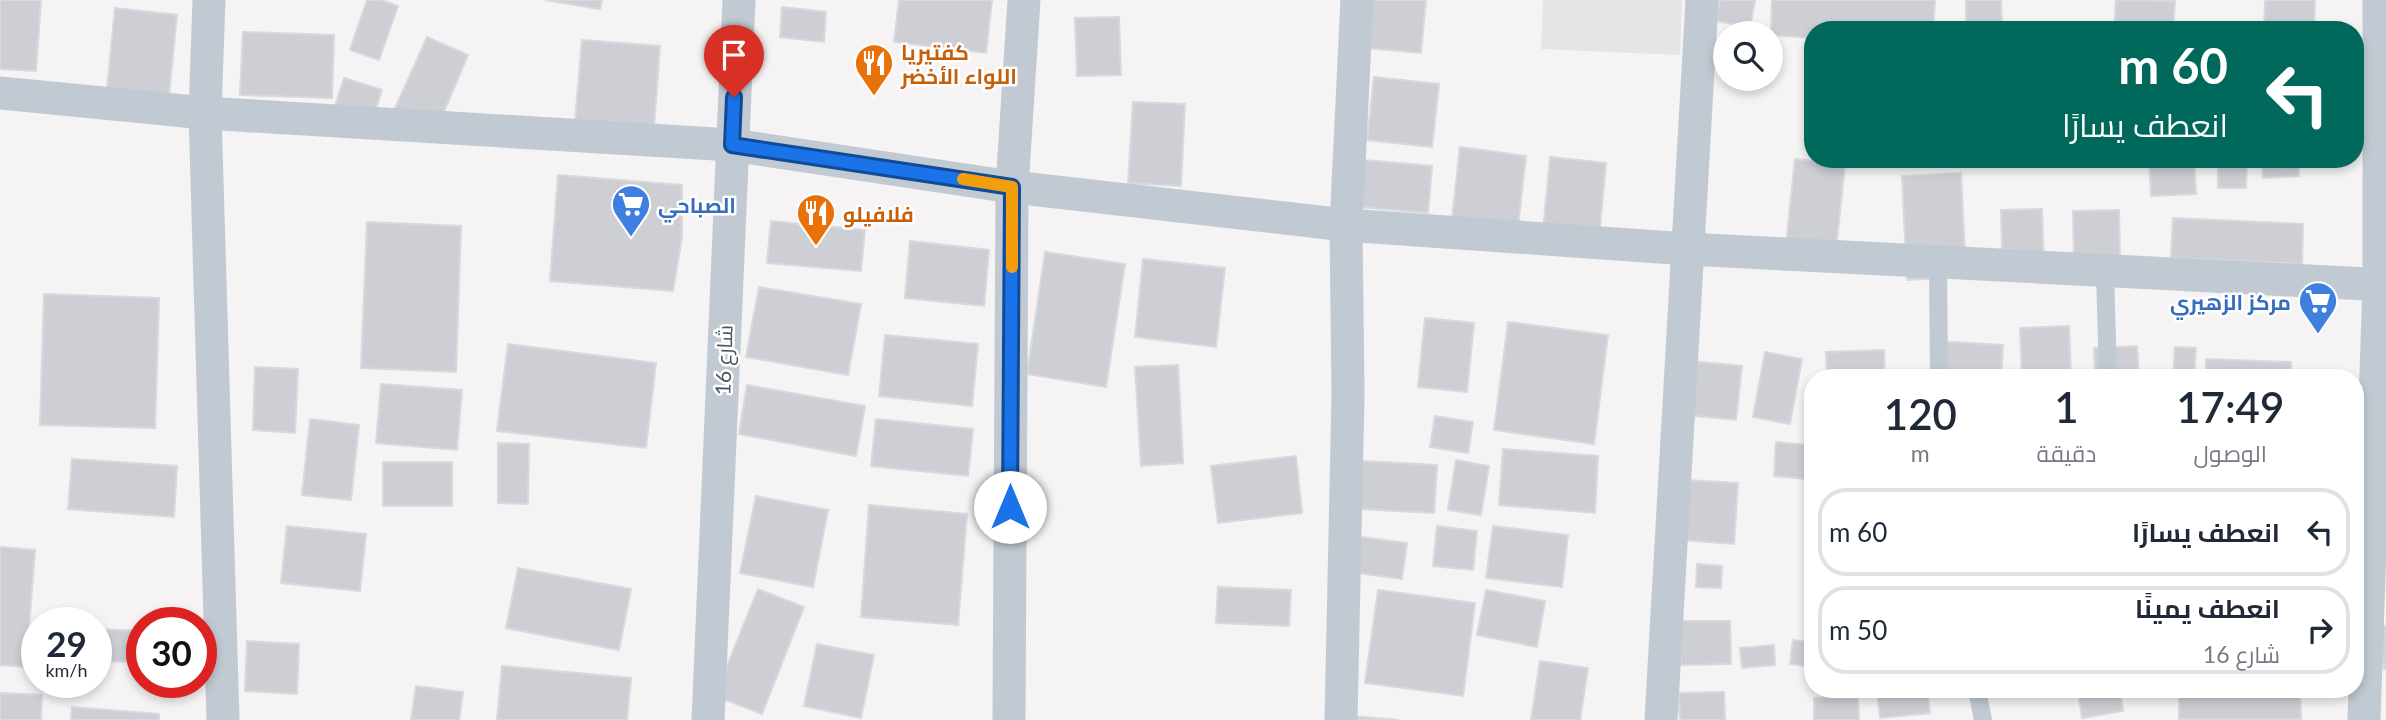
<!DOCTYPE html>
<html lang="ar">
<meta charset="utf-8">
<style>
body{margin:0;font-family:Lato,Cairo,sans-serif;background:#f6f6f7;color:#1f2937;direction:rtl;height:100vh;display:flex;flex-direction:column;font-size:26px;white-space:nowrap}
*{box-sizing:border-box;margin:0}
p{font-size:23px;color:#747a83}
.icon{flex:none;width:38px;height:38px;fill:none;stroke:currentColor;stroke-width:2;stroke-linecap:round;stroke-linejoin:round}
.map{position:relative;flex:1;overflow:hidden;direction:ltr}
.drawer{position:absolute;left:1804px;top:369px;width:560px;height:329px;display:flex;flex-direction:column;background:#fff;border-radius:28px;box-shadow:0 4px 10px #0003;direction:rtl}
.drawer>*{flex:none}
.hud{position:absolute;left:1804px;top:21px;width:560px;height:147px;border-radius:28px;box-shadow:0 4px 10px #0003;direction:rtl;background:#00695c;color:#fff;overflow:hidden}
.controls{position:absolute;left:1713px;top:21px;display:grid;gap:14px}
.controls a{display:grid;place-items:center;width:70px;height:70px;border-radius:50%;background:#fff;box-shadow:0 4px 10px #0003;font-size:35px}
.speed{position:absolute;left:21px;top:607px;display:flex;gap:14px;font-size:35px;font-weight:700;text-align:center}
.speed>*{display:grid;place-content:center;width:91px;height:91px;border-radius:50%;background:#fff;box-shadow:0 4px 10px #0003;line-height:1}
.speed small{font-size:18px;font-weight:400}
.speed .limit{border:10px solid #d22;background:#fff;color:#111}
.pin{position:absolute;display:grid;place-items:center;width:60px;height:60px;color:#fff;margin:-72px -30px;border-radius:50% 50% 50% 0;rotate:-45deg;box-shadow:0 0 7px #0007}
.pin .icon{rotate:45deg}
.me{position:absolute;width:77px;margin:-38px;rotate:0deg;stroke-linejoin:round;filter:drop-shadow(0 0 5px #0008)}
.turn{display:flex;align-items:center;gap:24px;height:147px;padding:0 21px;font-size:32px}
.turn .icon{width:91px;height:91px;stroke-width:2.5}
.turn b{display:block;font-size:49px;line-height:60px}
.eta{display:flex;justify-content:space-evenly;align-items:center;height:119px;text-align:center}
.eta b{font-size:42px;font-weight:600;line-height:49px}
ul{padding:0;list-style:none}
li{display:flex;align-items:center;gap:21px;height:88px;margin:0 14px 10px;padding:0 7px;border:4px solid #e0e1e3;border-radius:28px}
li div{flex:1}
li b{display:block;font-size:26px}
li em{font-style:normal}
.map>svg:first-child{display:block}
.education{fill:#e6e4e5}
.building{fill:#cdcfd5;stroke:#d7d9de;stroke-width:2}
.lines{fill:none;stroke-linecap:round;stroke-linejoin:round}
.lane{stroke:#c1cad2;stroke-width:18}
.street{stroke:#c1cad2;stroke-width:33}
.route-casing{stroke:#114b97;stroke-width:18}
.route{stroke:#1a73e8;stroke-width:12}
.slow{stroke:#f59e0b;stroke-width:12}
.labels{text-anchor:middle;dominant-baseline:central;stroke-width:5;stroke-linejoin:round;paint-order:stroke}
.food-label{font-size:21px;font-weight:bold;fill:#c56008;stroke:#fff;text-anchor:start}
.shop-label{font-size:21px;font-weight:bold;fill:#366cbe;stroke:#fff;text-anchor:start}
.street-label{font-size:21px;fill:#4a5661;stroke:#fff}
</style>
<div class="map">
<svg width="2386" height="720" viewBox="0 0 2386 720">
<rect width="100%" height="100%" fill="#f5f3f3"/>
<polygon class="education" points="1543,0 1682,0 1680,55 1541,49"/>
<g class="building">
<polygon points="0,0 41,0 36,71 0,69"/>
<polygon points="367,0 381,0 398,6 379,60 350,50"/>
<polygon points="545,0 602,0 600,9"/>
<polygon points="899,0 992,0 986,53 894,42"/>
<polygon points="1371,0 1426,0 1421,53 1367,48"/>
<polygon points="1720,0 1755,0 1750,27 1716,21"/>
<polygon points="1772,0 1935,0 1933,30 1813,30 1813,38 1771,35"/>
<polygon points="1966,0 2001,0 2002,28 1966,29"/>
<polygon points="2116,0 2175,1 2173,30 2114,30"/>
<polygon points="2265,0 2315,0 2314,30 2264,30"/>
<polygon points="782,7 826,12 824,42 780,37"/>
<polygon points="115,8 177,15 169,96 107,89"/>
<polygon points="1119,17 1121,75 1077,76 1075,18"/>
<polygon points="243,32 334,35 332,98 240,95"/>
<polygon points="427,37 468,55 435,133 392,115"/>
<polygon points="582,40 660,46 654,128 575,122"/>
<polygon points="1374,77 1439,84 1432,147 1367,140"/>
<polygon points="344,78 382,90 368,134 330,122"/>
<polygon points="1133,102 1185,104 1181,186 1128,183"/>
<polygon points="1460,147 1526,156 1516,244 1450,236"/>
<polygon points="1550,157 1606,163 1598,247 1542,242"/>
<polygon points="1795,159 1845,164 1836,250 1786,245"/>
<polygon points="2149,159 2194,159 2196,194 2151,196"/>
<polygon points="2218,159 2247,159 2246,188 2218,188"/>
<polygon points="2262,159 2298,159 2299,176 2263,178"/>
<polygon points="1364,160 1432,166 1428,213 1360,207"/>
<polygon points="1961,173 1966,277 1907,280 1902,176"/>
<polygon points="558,175 682,185 682,237 673,291 550,281"/>
<polygon points="2042,209 2044,276 2003,277 2001,210"/>
<polygon points="2119,210 2120,257 2074,258 2073,211"/>
<polygon points="2173,218 2303,224 2302,264 2171,258"/>
<polygon points="771,221 865,230 861,271 767,263"/>
<polygon points="367,222 461,226 456,372 361,368"/>
<polygon points="910,241 989,250 984,306 905,298"/>
<polygon points="1045,252 1125,264 1106,387 1027,374"/>
<polygon points="1143,259 1225,268 1216,347 1135,337"/>
<polygon points="759,287 861,304 848,375 746,357"/>
<polygon points="44,294 159,298 155,428 40,425"/>
<polygon points="1425,318 1474,323 1467,392 1418,387"/>
<polygon points="1508,322 1608,335 1594,444 1494,430"/>
<polygon points="2069,326 2071,378 2022,378 2020,328"/>
<polygon points="885,335 978,344 972,406 879,396"/>
<polygon points="1933,341 2003,345 2001,378 1931,378"/>
<polygon points="508,344 656,363 646,448 497,431"/>
<polygon points="2137,346 2139,378 2095,378 2094,348"/>
<polygon points="2175,347 2196,348 2194,378 2173,378"/>
<polygon points="1884,350 1885,378 1827,378 1826,352"/>
<polygon points="1765,352 1802,359 1790,424 1753,417"/>
<polygon points="2206,359 2291,362 2291,378 2206,378"/>
<polygon points="1691,361 1742,366 1736,420 1686,415"/>
<polygon points="1178,365 1183,463 1141,466 1135,367"/>
<polygon points="255,367 298,369 295,433 253,430"/>
<polygon points="381,384 462,390 457,450 376,443"/>
<polygon points="747,385 865,406 856,456 739,434"/>
<polygon points="1435,416 1473,422 1468,453 1430,447"/>
<polygon points="310,419 359,425 351,500 302,495"/>
<polygon points="876,419 973,429 968,476 871,466"/>
<polygon points="1776,442 1808,445 1806,479 1774,476"/>
<polygon points="498,443 529,444 528,504 498,503"/>
<polygon points="1503,449 1598,456 1595,513 1499,505"/>
<polygon points="1296,456 1302,513 1218,523 1211,466"/>
<polygon points="72,459 177,466 174,517 68,509"/>
<polygon points="1456,460 1489,466 1481,515 1448,510"/>
<polygon points="1362,461 1437,465 1434,513 1359,509"/>
<rect x="383" y="462" width="69" height="44"/>
<polygon points="1686,480 1738,483 1734,544 1682,540"/>
<polygon points="756,496 828,510 813,587 740,573"/>
<polygon points="869,505 967,514 958,625 861,617"/>
<polygon points="287,526 366,534 360,591 281,583"/>
<polygon points="1437,526 1477,531 1473,570 1433,566"/>
<polygon points="1493,526 1568,535 1562,587 1486,578"/>
<polygon points="1361,537 1407,543 1402,579 1356,573"/>
<polygon points="0,547 35,550 26,667 0,665"/>
<polygon points="1697,564 1722,566 1721,588 1696,587"/>
<polygon points="518,568 631,589 619,650 506,628"/>
<polygon points="1218,587 1291,590 1289,626 1216,623"/>
<polygon points="758,589 804,607 762,714 715,696"/>
<polygon points="1378,590 1475,603 1463,696 1365,683"/>
<polygon points="1486,590 1545,601 1537,647 1477,635"/>
<polygon points="1680,621 1730,621 1731,664 1681,665"/>
<polygon points="2386,626 2386,669 2384,669 2378,627"/>
<polygon points="96,629 142,631 142,662 96,661"/>
<polygon points="1793,640 1808,642 1805,666 1790,664"/>
<polygon points="247,641 299,644 297,694 245,691"/>
<polygon points="817,644 874,655 861,718 804,706"/>
<polygon points="1774,645 1775,665 1742,668 1740,648"/>
<polygon points="1540,661 1588,668 1580,720 1531,720"/>
<polygon points="502,666 631,678 627,720 497,720"/>
<polygon points="416,686 463,692 459,720 411,720"/>
<polygon points="1877,690 1927,690 1930,713 1880,718"/>
<polygon points="2078,690 2120,690 2123,711 2082,718"/>
<polygon points="2179,690 2300,690 2301,719 2179,719"/>
<polygon points="1724,692 1725,720 1680,720 1679,693"/>
<polygon points="0,693 42,695 41,720 0,720"/>
<polygon points="1858,697 1859,720 1814,720 1814,698"/>
<polygon points="72,707 159,714 159,720 71,720"/>
<polygon points="1352,716 1399,720 1352,720"/>
</g>
<g class="lines">
<g class="lane">
<polyline points="1938,262 1939,378"/>
<polyline points="2105,271 2108,378"/>
<polyline points="1977,690 1983,720"/>
</g>
<g class="street">
<polyline points="209,0 205,113 223,720"/>
<polyline points="0,93 205,113 732,145 1012,187 1346,225 1688,249 2386,285"/>
<polyline points="708,720 739,0"/>
<polyline points="1009,720 1012,187 1024,0"/>
<polyline points="1341,720 1348,395 1346,225 1357,0"/>
<polyline points="1661,720 1702,0"/>
<polyline points="2364,720 2379,285 2379,0"/>
</g>
</g>
<g class="lines">
<g class="route-casing">
<polyline id="route" points="734,97 732,145 1012,187 1010,507"/>
</g>
<use href="#route" class="route"/>
<polyline class="slow" points="963,179 1012,187 1012,267"/>
</g>
<defs>
<g id="restaurant-pin" transform="scale(2.0125)"><path d="M0 17L-7.5 6A9.5 9.5 0 1 1 7.5 6Z" fill="#e8710a" stroke="#fff"/><path d="M-5-6h1v4h1v-4h1v4h1v-4h1v5L-1.5 .5V6h-2V.5L-5-1ZM5-6V6H3V1.5H1.5Q1.5-4 5-6Z" fill="#fff"/></g>
<g id="supermarket-pin" transform="scale(2.0125)"><path d="M0 17L-7.5 6A9.5 9.5 0 1 1 7.5 6Z" fill="#3f7fe0" stroke="#fff"/><path d="M-6-5.5h2.5l.6 2H6L4.5 2H-2.5L-4.4-4H-6ZM-1.5 3.2a1.3 1.3 0 1 0 .1 0ZM3 3.2a1.3 1.3 0 1 0 .1 0Z" fill="#fff"/></g>
</defs>
<g fill-rule="evenodd">
<use href="#restaurant-pin" x="874" y="63"/>
<use href="#supermarket-pin" x="631" y="204"/>
<use href="#restaurant-pin" x="816" y="213"/>
<use href="#supermarket-pin" x="2318" y="301"/>
</g>
<g class="labels">
<g class="food-label">
<text x="901" y="51">كفتيريا<tspan x="901" dy="24">اللواء الأخضر</tspan></text>
<text x="843" y="213">فلافيلو</text>
</g>
<g class="shop-label">
<text x="658" y="204">الصباحي</text>
<text x="2291" y="301" text-anchor="end">مركز الزهيري</text>
</g>
<g class="street-label">
<text transform="translate(723 360) rotate(-88)">شارع 16</text>
</g>
</g>
</svg>
<div class="controls">
<a><svg class="icon" aria-label="search" viewBox="0 0 24 24"><circle cx="10" cy="10" r="6"/><path d="M15 15l6 6"/></svg></a>
</div>
<div class="speed"><div>29<small>km/h</small></div><div class="limit">30</div></div>
<div class="pin" style="left:734px;top:97px;background:#d93025"><svg class="icon" aria-label="arrive" viewBox="0 0 24 24"><path d="M6 21V4h12l-3 4 3 4H6"/></svg></div>
<svg class="me" style="left:1010px;top:507px" viewBox="-20 -20 40 40"><circle r="19" fill="#fff"/><path d="M0-13L10 11 0 6-10 11z" fill="#1a73e8"/></svg>
<div class="hud">
<div class="turn"><svg class="icon" aria-label="left" viewBox="0 0 24 24"><path d="M17 20v-9H6M10 6l-5 5 5 5"/></svg><div><b>60 m</b>انعطف يسارًا</div></div>
</div>
<section class="drawer">
<div class="eta">
<div><b>17:49</b><p>الوصول</p></div>
<div><b>1</b><p>دقيقة</p></div>
<div><b>120</b><p>m</p></div>
</div>
<ul>
<li><svg class="icon" aria-label="left" viewBox="0 0 24 24"><path d="M17 20v-9H6M10 6l-5 5 5 5"/></svg><div><b>انعطف يسارًا</b></div><em>60 m</em></li>
<li><svg class="icon" aria-label="right" viewBox="0 0 24 24"><path d="M7 20v-9h11M14 6l5 5-5 5"/></svg><div><b>انعطف يمينًا</b><p>شارع 16</p></div><em>50 m</em></li>
</ul>
</section>
</div>
